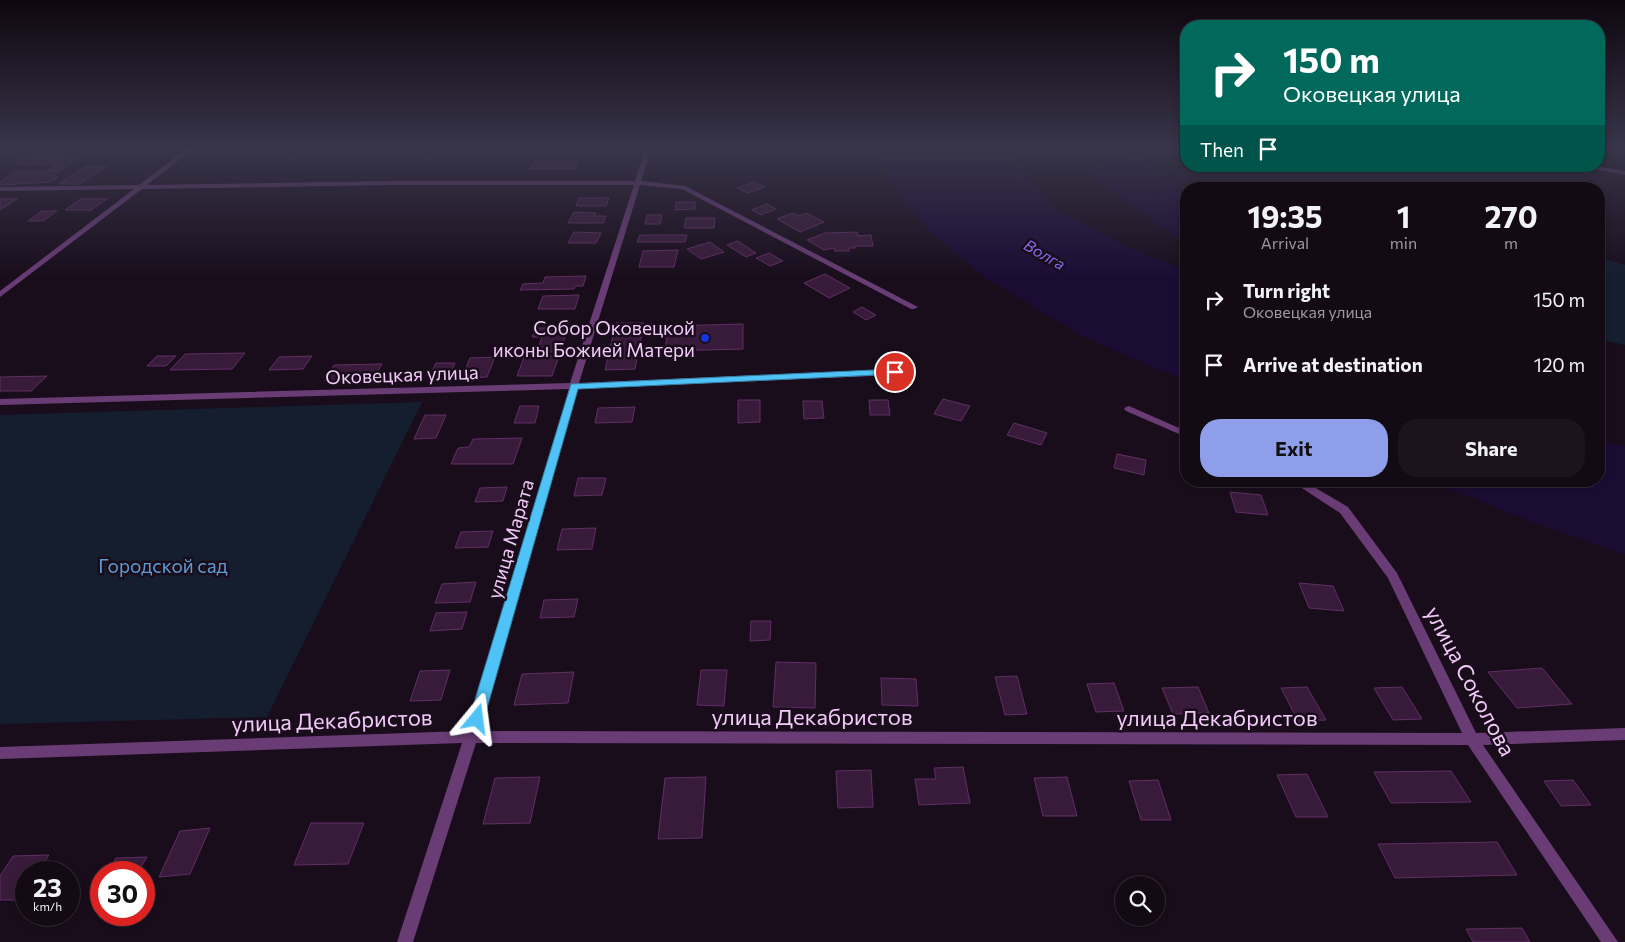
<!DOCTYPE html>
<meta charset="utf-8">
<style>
body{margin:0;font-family:Commissioner,sans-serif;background:#1c131d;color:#f1f3f6;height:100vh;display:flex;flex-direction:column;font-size:19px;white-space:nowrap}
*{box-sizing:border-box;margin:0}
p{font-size:16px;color:#9d9aa0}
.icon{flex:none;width:28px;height:28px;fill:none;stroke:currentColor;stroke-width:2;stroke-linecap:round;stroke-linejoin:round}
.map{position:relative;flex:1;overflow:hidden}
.details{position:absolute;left:1180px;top:182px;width:425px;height:305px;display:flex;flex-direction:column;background:#130a14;border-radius:20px;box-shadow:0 2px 8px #0003,0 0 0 1px #322b34}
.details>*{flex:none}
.guide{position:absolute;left:1180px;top:20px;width:425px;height:152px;border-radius:20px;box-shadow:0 2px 8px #0003,0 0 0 1px #322b34;background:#00695c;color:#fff;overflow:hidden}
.controls{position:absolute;left:1115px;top:876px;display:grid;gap:10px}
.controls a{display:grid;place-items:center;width:50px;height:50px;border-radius:50%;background:#130a14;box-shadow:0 2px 8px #0003,0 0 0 1px #322b34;font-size:25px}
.speed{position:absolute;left:15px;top:861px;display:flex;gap:10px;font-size:25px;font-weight:700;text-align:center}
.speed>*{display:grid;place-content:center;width:65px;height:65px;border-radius:50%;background:#130a14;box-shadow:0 2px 8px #0003,0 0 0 1px #322b34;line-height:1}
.speed small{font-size:12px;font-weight:400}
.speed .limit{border:8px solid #d22;background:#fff;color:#111}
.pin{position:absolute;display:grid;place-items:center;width:42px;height:42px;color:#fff;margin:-21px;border:2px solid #fff;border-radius:50%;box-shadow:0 1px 5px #0007}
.me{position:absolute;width:55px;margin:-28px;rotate:16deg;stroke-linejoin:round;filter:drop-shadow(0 0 4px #0008)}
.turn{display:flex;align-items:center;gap:18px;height:105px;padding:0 20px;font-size:22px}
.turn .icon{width:65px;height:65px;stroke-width:2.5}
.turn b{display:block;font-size:35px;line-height:42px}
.then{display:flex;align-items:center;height:48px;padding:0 20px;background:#0003;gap:10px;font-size:19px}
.eta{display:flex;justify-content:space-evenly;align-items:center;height:85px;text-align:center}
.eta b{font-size:30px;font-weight:700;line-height:35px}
.action{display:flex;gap:10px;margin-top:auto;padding:10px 20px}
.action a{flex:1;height:58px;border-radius:20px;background:#8e9eea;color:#111;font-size:20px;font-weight:700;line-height:58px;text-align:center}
.action a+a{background:#1c131d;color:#f1f3f6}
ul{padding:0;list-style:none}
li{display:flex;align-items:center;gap:15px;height:65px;padding:0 20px}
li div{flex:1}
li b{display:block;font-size:19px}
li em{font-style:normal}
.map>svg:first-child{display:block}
.green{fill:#151e2e}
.water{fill:#1b0c34}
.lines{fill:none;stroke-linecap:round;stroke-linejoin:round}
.river{fill:#1b0c34;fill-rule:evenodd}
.building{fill:#381b3a;stroke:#602f64}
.minor{fill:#693c75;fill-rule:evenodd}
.route{fill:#4fc3f7;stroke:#337fa1}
.poi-dot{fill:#1535dc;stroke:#190d1b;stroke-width:2}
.labels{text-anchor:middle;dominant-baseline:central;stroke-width:5;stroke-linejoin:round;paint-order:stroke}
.far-water-label{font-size:16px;font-style:italic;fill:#866bf1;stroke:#190d1b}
.poi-label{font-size:19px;fill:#f3cbfa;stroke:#190d1b;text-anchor:end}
.street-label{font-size:19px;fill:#f3cbfa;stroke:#190d1b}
.park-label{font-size:19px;fill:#609ad2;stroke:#190d1b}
.near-street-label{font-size:22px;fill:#f3cbfa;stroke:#190d1b}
</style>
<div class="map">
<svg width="1625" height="942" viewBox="0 0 1625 942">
<rect width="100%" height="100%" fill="#190d1b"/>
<g class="green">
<polygon points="1599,257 1625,265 1625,345 1599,339"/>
<polygon points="422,402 267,717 0,724 0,415"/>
</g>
<g class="water">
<polygon points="875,146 1002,146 1021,167 1043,196 1066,215 1148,256 1180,268 1186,258 1186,381 1082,336 986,278 935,236 901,199 887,175"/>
<path d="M1111,159C1152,158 1157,169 1186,195V241L1178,233L1113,193L1092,175L1091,168L1093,164Z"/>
<polygon points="1599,440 1625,447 1625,555 1527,520 1431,481 1599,481"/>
</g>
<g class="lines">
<path class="river" d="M1126,146H1148C1144,198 1146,193 1186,222V241C1175,238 1168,232 1159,225C1121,201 1121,189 1126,146Z"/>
</g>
<g class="building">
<polygon points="62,146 75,146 60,156 45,156 32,164 14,164 37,150 56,150"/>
<polygon points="145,146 170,146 154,157 128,157"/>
<polygon points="309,146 343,146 332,157 292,158"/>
<polygon points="692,146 727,146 705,153"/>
<polygon points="436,148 506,148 499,158 428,158"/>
<polygon points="45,156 83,156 61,170 47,171 58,164 32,164"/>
<polygon points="535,161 579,161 575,169 530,169"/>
<polygon points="85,166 106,166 80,184 59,184"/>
<polygon points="61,170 53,177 58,177 50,182 0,185 0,182 17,171 34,171 30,173"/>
<polygon points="754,182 765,187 747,193 737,188"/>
<polygon points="579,198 609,198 606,206 576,206"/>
<polygon points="0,199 17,199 0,210"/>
<polygon points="81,199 107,199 91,210 65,210"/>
<polygon points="676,202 695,202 695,209 675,210"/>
<polygon points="767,204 776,209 761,215 752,210"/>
<polygon points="42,211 57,211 43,221 28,221"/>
<polygon points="574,212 596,213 594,216 606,216 603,223 568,223"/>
<polygon points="793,213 799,216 806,213 824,222 800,232 777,219"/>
<polygon points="647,215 662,215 660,224 645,224"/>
<polygon points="686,218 715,218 714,228 684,228"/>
<polygon points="574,232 601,233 596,243 568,243"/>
<polygon points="857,232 858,236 871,235 873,246 855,246 855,248 848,248 849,251 835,251 834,248 824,250 807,240 825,233"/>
<polygon points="640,235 687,235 685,242 637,242"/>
<polygon points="738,241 756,253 746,257 727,245"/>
<polygon points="710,242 724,252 701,259 687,249"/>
<polygon points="678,250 674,267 639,267 643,251"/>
<polygon points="769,253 783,261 770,266 756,258"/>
<polygon points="825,274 850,288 829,298 804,283"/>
<polygon points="586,276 583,286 575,286 574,289 520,290 523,284 543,283 545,277"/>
<polygon points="579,295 575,309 538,309 543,296"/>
<polygon points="862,307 876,315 866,320 853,312"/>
<polygon points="616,323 644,323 635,369 605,370"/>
<polygon points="743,324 743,349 665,351 668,326"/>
<polygon points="536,328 568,328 560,352 537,352 542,337 532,337"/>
<polygon points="245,353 232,369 170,370 185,354"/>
<polygon points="157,356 176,356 166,366 147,366"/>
<polygon points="312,356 303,369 269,370 279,357"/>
<polygon points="559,356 552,376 517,376 524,357"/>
<polygon points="495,357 487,377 462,378 470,358"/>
<polygon points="436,363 455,363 449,377 429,377"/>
<polygon points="382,364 373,379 324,381 334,365"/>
<polygon points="47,376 31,391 0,391 0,377"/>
<polygon points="943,399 970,406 961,421 934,414"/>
<polygon points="738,400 760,400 760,422 738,423"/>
<polygon points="869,400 888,400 890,415 870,415"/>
<polygon points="803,401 822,401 824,418 804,419"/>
<polygon points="520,406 539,406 535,423 514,423"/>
<polygon points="635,407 632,422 595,423 598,408"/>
<polygon points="425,415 446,415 436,438 414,439"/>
<polygon points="1014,423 1047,433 1041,445 1007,435"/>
<polygon points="522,438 513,464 451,464 458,448 469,447 473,439"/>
<polygon points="1117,454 1146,460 1144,475 1114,468"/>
<polygon points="578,478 606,478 602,495 574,496"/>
<polygon points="507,487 503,501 475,502 480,488"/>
<polygon points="1230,492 1261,495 1268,515 1236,512"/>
<polygon points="596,528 592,549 557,550 562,529"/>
<polygon points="493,531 488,547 455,548 461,532"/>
<polygon points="476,582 470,602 435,603 442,584"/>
<polygon points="1299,583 1333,586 1344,611 1309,608"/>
<polygon points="578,599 574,617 540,618 544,600"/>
<polygon points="467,612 462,629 430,631 436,613"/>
<polygon points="751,621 771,621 770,640 750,641"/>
<polygon points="776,662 816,663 815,708 773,707"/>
<polygon points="1542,668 1572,704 1517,708 1488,672"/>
<polygon points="450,670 441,700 410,701 420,671"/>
<polygon points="701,670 727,670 724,706 697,705"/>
<polygon points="574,672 568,703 514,705 522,674"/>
<polygon points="1017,676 1027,714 1005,715 995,677"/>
<polygon points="881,678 916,679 918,706 882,705"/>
<polygon points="1114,683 1124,711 1096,712 1087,684"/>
<polygon points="1198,687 1209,713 1173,714 1162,688"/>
<polygon points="1307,687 1326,720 1298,721 1281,688"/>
<polygon points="1402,687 1422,719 1393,720 1374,688"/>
<polygon points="963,767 970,803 919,805 915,779 936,779 934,768"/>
<polygon points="871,770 873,807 838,808 836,771"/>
<polygon points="1451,771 1471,802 1391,803 1374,772"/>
<polygon points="1307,774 1328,817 1296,817 1277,775"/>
<polygon points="540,777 530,823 483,824 495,778"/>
<polygon points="706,777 702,838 658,839 665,778"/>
<polygon points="1067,777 1077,816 1043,816 1034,778"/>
<polygon points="1158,780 1171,820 1141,820 1129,781"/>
<polygon points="1573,780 1591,805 1561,806 1544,781"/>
<polygon points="311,823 364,823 348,864 294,865"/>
<polygon points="210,828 190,874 159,877 180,831"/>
<polygon points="1497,842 1517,875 1395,878 1378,844"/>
<polygon points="49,855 38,872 26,872 26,891 21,900 0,900 0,876 13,856"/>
<polygon points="147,857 138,872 108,872 116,858"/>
<polygon points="101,884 101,900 92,900"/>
<polygon points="1522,928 1530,942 1473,942 1466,929"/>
</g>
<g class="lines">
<g class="minor">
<polygon points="190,146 197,146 147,185 393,181 635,181 646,146 652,146 641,181 685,186 918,307 914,309 911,309 682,189 640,185 579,383 895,369 899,372 895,375 578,389 479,731 1462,733 1388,578 1340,513 1291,481 1304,481 1348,507 1397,573 1476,733 1625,728 1625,740 1483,745 1618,942 1601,942 1468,745 476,743 413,942 397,942 462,743 0,759 0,747 466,731 569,389 0,405 0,399 570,383 634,185 393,185 142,189 0,297 0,291 134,189 0,191 0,187 139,185"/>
<polygon points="1578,166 1594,166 1625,171 1625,175"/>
<polygon points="1129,406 1186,431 1186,437 1126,411 1124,409 1126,407"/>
</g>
</g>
<linearGradient id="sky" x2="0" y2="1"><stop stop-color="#0e070f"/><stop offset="0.53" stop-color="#38354a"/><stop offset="1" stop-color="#38354a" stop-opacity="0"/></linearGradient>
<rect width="1625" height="278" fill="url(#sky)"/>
<polygon class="route" points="895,369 899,370 899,374 578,389 484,719 482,723 477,725 471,723 469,719 571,384"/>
<circle class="poi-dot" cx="705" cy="338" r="5"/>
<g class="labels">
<g class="far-water-label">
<text transform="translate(1045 254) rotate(30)">Волга</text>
</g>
<g class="poi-label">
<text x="695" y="327">Собор Оковецкой<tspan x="695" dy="22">иконы Божией Матери</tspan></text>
</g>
<g class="street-label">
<text transform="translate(402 374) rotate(-2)">Оковецкая улица</text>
<text transform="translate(510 539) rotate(-74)">улица Марата</text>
</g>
<g class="park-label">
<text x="163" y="565">Городской сад</text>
</g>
<g class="near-street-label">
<text transform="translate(1471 681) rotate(62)">улица Соколова</text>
<text x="812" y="716">улица Декабристов</text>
<text x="1217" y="717">улица Декабристов</text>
<text transform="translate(332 720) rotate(-2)">улица Декабристов</text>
</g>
</g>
</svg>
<div class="controls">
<a><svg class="icon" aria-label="search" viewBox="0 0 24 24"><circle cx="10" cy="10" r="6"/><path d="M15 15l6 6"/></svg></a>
</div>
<div class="speed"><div>23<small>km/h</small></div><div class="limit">30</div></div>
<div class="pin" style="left:895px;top:372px;background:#d93025"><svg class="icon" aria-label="arrive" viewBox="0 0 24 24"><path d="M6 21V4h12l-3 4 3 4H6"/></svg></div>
<svg class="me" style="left:477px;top:719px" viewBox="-20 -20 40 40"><path d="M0-17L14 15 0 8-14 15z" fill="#4fc3f7" stroke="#fff" stroke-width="4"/></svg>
<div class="guide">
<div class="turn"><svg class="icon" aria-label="right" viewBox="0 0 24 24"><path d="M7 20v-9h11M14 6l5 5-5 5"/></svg><div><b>150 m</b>Оковецкая улица</div></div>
<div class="then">Then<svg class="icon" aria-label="arrive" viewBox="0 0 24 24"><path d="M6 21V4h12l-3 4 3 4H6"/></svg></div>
</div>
<section class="details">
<div class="eta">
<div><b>19:35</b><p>Arrival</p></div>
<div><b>1</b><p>min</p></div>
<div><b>270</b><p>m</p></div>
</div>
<ul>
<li><svg class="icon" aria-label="right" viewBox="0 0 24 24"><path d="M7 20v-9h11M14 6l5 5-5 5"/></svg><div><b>Turn right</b><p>Оковецкая улица</p></div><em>150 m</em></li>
<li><svg class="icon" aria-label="arrive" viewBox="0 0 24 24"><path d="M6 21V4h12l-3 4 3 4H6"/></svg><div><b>Arrive at destination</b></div><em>120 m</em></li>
</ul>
<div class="action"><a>Exit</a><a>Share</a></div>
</section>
</div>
